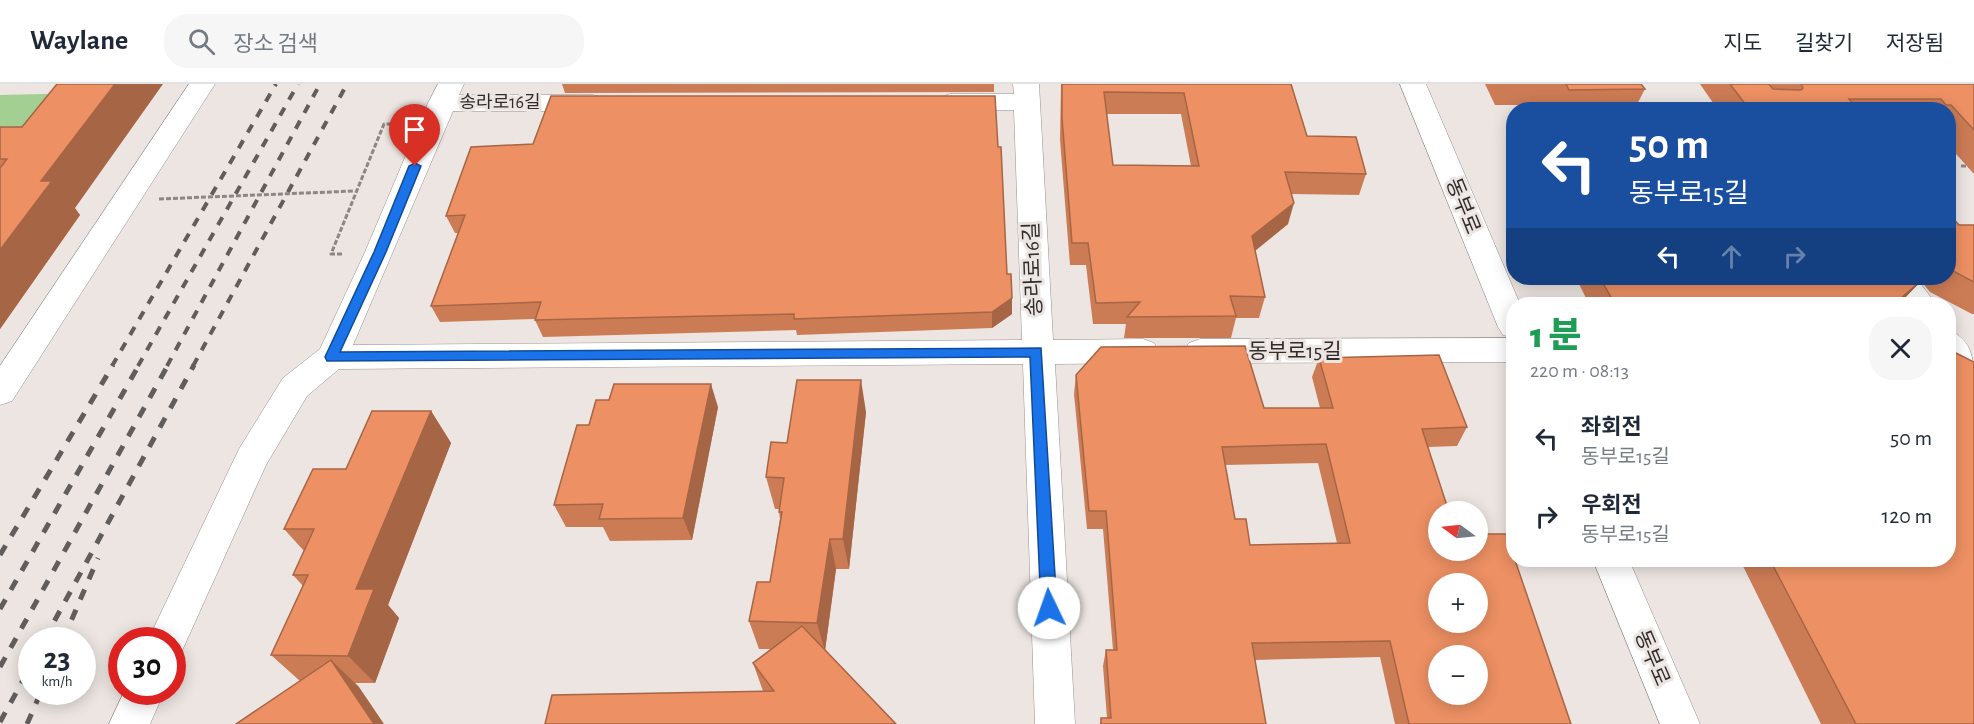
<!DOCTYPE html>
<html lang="ko">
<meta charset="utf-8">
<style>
body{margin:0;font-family:"Alegreya Sans","Noto Sans KR",sans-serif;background:#f6f6f7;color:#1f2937;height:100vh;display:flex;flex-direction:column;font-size:22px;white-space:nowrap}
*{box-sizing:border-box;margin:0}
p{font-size:20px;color:#747a83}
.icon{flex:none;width:33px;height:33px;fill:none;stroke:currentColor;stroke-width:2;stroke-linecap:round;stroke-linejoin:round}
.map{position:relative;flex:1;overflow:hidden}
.details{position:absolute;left:1506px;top:213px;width:450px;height:270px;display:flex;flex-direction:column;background:#fff;border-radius:24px;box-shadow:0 3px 15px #0003}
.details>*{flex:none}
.top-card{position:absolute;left:1506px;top:18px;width:450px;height:183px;border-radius:24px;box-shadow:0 3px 15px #0003;background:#1a4fa0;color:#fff;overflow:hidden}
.needle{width:39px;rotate:285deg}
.fabs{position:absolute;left:1428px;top:417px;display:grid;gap:12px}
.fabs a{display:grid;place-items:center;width:60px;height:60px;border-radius:50%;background:#fff;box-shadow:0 3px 15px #0003;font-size:30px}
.speed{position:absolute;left:18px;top:543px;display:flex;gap:12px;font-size:30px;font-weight:700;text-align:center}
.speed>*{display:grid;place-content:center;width:78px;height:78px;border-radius:50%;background:#fff;box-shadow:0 3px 15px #0003;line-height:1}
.speed small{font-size:15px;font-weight:400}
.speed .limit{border:9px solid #d22;background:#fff;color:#111}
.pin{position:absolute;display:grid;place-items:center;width:51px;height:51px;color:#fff;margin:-62px -26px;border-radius:50% 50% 50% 0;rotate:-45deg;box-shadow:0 0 6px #0007}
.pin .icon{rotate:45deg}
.me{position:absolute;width:66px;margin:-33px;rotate:357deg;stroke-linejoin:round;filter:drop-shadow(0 0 4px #0008)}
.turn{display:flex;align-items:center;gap:21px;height:126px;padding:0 24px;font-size:27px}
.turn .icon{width:78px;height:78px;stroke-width:2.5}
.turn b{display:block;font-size:42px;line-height:51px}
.lanes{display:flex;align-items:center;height:57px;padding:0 24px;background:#0003;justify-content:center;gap:30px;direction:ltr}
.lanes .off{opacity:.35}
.round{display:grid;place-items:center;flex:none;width:63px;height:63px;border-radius:24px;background:#f6f6f7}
.head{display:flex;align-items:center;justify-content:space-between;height:102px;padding:0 24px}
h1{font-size:36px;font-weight:800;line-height:45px;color:#1e9e55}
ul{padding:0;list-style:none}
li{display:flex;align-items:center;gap:18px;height:78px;padding:0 24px}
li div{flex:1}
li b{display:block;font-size:22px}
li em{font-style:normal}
header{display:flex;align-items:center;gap:36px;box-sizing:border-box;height:84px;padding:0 30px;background:#fff;border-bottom:2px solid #e0e1e3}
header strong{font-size:28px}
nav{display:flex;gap:33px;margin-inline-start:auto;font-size:21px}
.search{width:420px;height:54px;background:#f6f6f7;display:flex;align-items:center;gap:15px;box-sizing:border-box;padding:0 21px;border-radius:24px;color:#747a83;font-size:22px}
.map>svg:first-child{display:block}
.green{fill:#a3cf93}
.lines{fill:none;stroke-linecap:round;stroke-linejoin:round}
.minor-casing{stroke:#95908d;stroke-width:1}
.secondary-casing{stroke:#95908d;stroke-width:1}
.path{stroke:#8c8785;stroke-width:3;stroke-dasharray:5 2;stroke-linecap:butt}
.minor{fill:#fff;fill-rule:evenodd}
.secondary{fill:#fff;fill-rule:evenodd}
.rail-far1{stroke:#615d5c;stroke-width:4;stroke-dasharray:9 9;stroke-linecap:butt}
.rail{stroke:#615d5c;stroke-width:5;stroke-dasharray:11 11;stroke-linecap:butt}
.path-bridge{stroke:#8c8785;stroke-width:3;stroke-dasharray:5 2;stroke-linecap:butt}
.wall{fill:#cc7c55;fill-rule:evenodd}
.shaded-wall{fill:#a66545}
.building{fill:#ed9063;stroke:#a66545;stroke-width:1.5;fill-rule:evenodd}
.route{fill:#1a73e8;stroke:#114b97;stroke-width:1.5}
.labels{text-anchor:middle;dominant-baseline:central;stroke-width:6;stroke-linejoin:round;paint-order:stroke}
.far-street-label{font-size:18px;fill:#2f2c2b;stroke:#ece5e2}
.street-label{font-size:21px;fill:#2f2c2b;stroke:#ece5e2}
</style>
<header>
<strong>Waylane</strong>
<div class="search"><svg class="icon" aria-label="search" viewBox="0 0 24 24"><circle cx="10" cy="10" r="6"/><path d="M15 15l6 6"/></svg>장소 검색</div>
<nav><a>지도</a><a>길찾기</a><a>저장됨</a></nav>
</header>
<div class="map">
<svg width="1974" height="640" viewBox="0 0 1974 640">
<rect width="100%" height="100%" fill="#ece5e2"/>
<polygon class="green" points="88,9 0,70 0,11"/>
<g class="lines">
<g class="minor-casing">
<g id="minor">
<polygon points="189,0 215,0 12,317 0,321 0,282"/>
<polygon points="438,0 464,0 459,11 593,11 602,14 606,19 602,24 593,27 453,27 353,261 1022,256 1014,26 950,26 941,23 937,18 941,13 950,10 1014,10 1013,0 1039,0 1053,256 1143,255 1154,259 1159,267 1154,275 1143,279 1055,280 1075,640 1035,640 1023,280 339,285 307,312 266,381 181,569 172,572 172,556 148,556 239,365 283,294 320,265 365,168 428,19"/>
<polygon points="1885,194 1916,194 1936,220 1904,220"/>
<path d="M1948,246C1974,256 1974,278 1974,303C1945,294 1948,272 1948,246Z"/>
<polygon points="1514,254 1514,278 1200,279 1189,275 1184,267 1189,259 1200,255"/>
<polygon points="124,608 164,608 150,640 109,640"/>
</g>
</g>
<g class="secondary-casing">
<g id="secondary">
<polygon points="1400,0 1426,0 1520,220 1514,220 1514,254 1503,251 1498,243"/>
<polygon points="1593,476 1629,476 1700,640 1660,640"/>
</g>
</g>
<g class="path">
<polyline points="1961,82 1974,82"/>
<polyline points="342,170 331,170 384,40 396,40"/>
</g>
<use href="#minor" class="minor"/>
<use href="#secondary" class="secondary"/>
<g class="rail-far1">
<polyline points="112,282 276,0"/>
<polyline points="138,282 298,0"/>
<polyline points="167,282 320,0"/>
<polyline points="193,282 347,0"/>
</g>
<g class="rail">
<polyline points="0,471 113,281"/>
<polyline points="0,525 139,281"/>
<polyline points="44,556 194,281"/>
<polyline points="63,556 98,474"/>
<polyline points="0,583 168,281"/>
<polyline points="0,638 32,580"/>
<polyline points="27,640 41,608"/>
</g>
<polyline class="path-bridge" points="159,115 355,107"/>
</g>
<g class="wall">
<polygon points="562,0 994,0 994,8 565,9"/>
<path d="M1061,0H1291L1307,52L1366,90L1359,111L1292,110L1288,140L1255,167L1265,213L1259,234H1236L1231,254H1124L1126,240H1093L1086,181H1070L1060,56ZM1107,30H1181L1191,82L1113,81Z"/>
<polygon points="1485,0 1641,0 1645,5 1634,26 1554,26 1552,21 1495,21"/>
<polygon points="1700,0 1769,0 1773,5 1770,0 1974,0 1974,90 1948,61 1948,26 1718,26"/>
<polygon points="0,43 80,131 0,245"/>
<polygon points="998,63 1007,190 1012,230 992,244 797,251 796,246 543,253 535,236 535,235 440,238 431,222 459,149 455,149 446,132"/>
<polygon points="1948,131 1959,141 1974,141 1974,230 1972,230 1930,208 1921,197 1899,220 1589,220 1576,194 1948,194"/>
<path d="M1319,274L1467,343L1457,362L1428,363L1438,428L1571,640H1395L1380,573L1254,576L1266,640H1100L1101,634H1107L1103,582L1106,566H1113L1103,445H1087L1074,310L1076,291L1264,324H1320L1312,293ZM1318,379L1337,459L1250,461L1235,435L1225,381Z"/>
<polygon points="718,323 692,456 610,457 603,443 566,443 554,421 589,341"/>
<polygon points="431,327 451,359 388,521 399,534 375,599 355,599 359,603 300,597 271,571 303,502 293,491 304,467 284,445"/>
<polygon points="866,328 849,485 836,485 825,566 896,640 763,607 753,579 771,565 759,565 749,537 770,498 780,435 779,428 779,425 775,425 766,393 787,359"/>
<polygon points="1740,476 1948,476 1974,640 1821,640"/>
</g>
<g class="shaded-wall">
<polygon points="115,0 163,0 75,124 80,131 0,245 0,166 41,97"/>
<polygon points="1294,119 1288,140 1246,174 1252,152"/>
<polygon points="1921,197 1899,220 1894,220"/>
<polygon points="1012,214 1012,230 992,244 992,228"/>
<polygon points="861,296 866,328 849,485 843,455"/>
<polygon points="711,300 718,323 692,456 683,434"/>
<polygon points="431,327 451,359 388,521 399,534 375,599 348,572 356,505"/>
<polygon points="830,455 836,485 825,567 817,539"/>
<polygon points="331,576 359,603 384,640 374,640"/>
</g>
<g class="building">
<polygon points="57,0 115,0 41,97 52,97 0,166 0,84 7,75 0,75 0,43 22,43"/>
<path d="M1062,0H1291L1307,52L1356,53L1366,90L1285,88L1294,119L1252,152L1265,213L1230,212L1236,232L1127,233L1140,218L1096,219L1088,159H1072L1062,34ZM1104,8L1184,9L1199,82L1113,81Z"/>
<polygon points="1566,0 1641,0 1645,5 1569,6"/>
<polygon points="1730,0 1769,0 1773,5 1801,6 1803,4 1801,0 1974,0 1974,46 1951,21 1946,21 1941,15 1849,15 1857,24 1749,25"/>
<polygon points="551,12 995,12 998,63 1001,63 1007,190 1011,190 1012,214 992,228 794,235 794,230 535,236 541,218 431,222 465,131 446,132 471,63 533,60"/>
<polygon points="1948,131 1950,131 1959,141 1974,141 1974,198 1951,186 1948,183"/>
<polygon points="1600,194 1919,194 1921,197 1894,220 1615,220"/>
<path d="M1245,262L1264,324H1333L1319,274L1439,271L1467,343L1422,345L1449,428H1438V466H1478V450H1507L1514,470V476H1515L1571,640H1409L1390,557L1252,559L1266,640H1101V634H1111L1106,566H1117L1106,427H1089L1076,291L1101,263ZM1326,360L1350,459L1250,461L1246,435H1235L1222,363ZM1438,500H1478V538H1438ZM1438,572H1478V610H1438Z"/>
<polygon points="1948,265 1974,278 1974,640 1856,640 1770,476 1948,476"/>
<polygon points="797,296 861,296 843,455 830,455 817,539 749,537 757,498 770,498 782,428 779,428 784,394 766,393 771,358 787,359"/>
<polygon points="614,300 711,300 683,434 599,435 603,420 554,421 577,341 589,341 596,316 609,316"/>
<polygon points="372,327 431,327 356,505 374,505 348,572 271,571 308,491 293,491 314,445 284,445 313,385 346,385"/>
<polygon points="802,542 896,640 545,640 552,611 774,607 753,579"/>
<polygon points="331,576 374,640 236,640"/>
</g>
<polygon class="route" points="415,79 421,82 386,168 340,268 1041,264 1057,524 1055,529 1049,531 1044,529 1041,524 1030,273 327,277 325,273 374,168 409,82"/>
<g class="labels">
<g class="far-street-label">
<text x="500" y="19">송라로16길</text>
</g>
<g class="street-label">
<text transform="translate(1463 122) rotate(68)">동부로</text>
<text transform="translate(1033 185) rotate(-92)">송라로16길</text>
<text x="1295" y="267">동부로15길</text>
<text transform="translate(1652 574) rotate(67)">동부로</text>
</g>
</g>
</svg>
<div class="fabs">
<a><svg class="needle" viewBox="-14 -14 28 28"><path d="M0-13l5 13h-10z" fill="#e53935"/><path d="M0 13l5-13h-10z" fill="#747a83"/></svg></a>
<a>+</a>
<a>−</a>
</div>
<div class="speed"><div>23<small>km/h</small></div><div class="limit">30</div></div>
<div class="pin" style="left:415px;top:82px;background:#d93025"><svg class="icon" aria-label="arrive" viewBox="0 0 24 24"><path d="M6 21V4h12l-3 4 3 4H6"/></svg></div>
<svg class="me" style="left:1049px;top:524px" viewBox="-20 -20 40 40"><circle r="19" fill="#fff"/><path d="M0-13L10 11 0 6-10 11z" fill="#1a73e8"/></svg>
<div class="top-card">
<div class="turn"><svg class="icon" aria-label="left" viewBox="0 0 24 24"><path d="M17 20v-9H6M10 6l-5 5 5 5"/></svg><div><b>50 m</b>동부로15길</div></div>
<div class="lanes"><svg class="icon" aria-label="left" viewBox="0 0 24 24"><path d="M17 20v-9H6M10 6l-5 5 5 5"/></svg><svg class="icon off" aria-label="ahead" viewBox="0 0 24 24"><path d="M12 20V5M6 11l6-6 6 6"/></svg><svg class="icon off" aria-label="right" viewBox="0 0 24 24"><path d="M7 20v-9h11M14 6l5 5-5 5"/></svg></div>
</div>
<section class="details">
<div class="head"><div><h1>1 분</h1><p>220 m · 08:13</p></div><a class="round"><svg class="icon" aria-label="close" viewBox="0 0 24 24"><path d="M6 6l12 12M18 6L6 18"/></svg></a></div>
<ul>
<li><svg class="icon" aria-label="left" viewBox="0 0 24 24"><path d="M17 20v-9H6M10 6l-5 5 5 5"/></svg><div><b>좌회전</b><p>동부로15길</p></div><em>50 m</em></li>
<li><svg class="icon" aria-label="right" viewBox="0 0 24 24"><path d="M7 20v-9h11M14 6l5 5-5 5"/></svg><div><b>우회전</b><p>동부로15길</p></div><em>120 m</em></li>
</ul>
</section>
</div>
